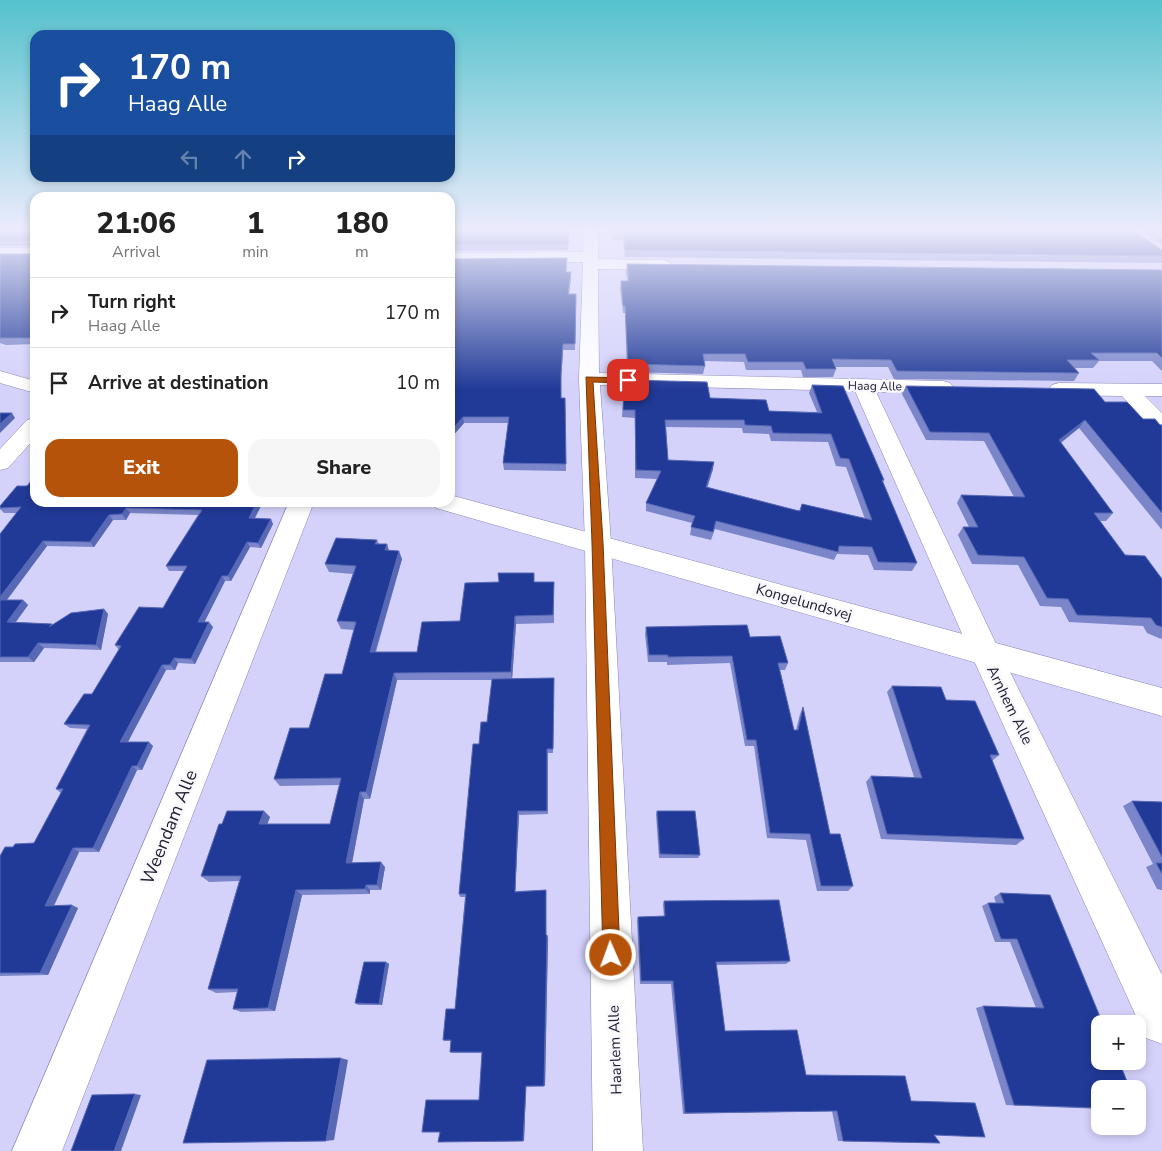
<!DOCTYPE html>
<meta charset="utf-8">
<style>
body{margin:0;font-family:"Nunito Sans",sans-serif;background:#f6f6f6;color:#222;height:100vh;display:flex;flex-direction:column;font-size:19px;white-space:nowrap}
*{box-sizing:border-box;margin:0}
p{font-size:16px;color:#767676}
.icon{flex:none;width:28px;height:28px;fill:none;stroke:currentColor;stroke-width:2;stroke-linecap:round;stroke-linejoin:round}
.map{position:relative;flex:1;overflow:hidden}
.sheet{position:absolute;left:30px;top:192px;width:425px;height:315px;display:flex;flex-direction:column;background:#fff;border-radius:15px;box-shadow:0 2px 8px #0003}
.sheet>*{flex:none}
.guide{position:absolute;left:30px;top:30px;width:425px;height:152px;border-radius:15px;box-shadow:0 2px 8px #0003;background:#1a4fa0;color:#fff;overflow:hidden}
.fabs{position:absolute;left:1091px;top:1015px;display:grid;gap:10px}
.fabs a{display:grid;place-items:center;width:55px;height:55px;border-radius:10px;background:#fff;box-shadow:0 2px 8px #0003;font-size:25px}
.pin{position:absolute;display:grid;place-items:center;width:42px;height:42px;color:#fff;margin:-21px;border-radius:10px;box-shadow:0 2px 8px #0006}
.me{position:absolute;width:55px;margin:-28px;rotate:358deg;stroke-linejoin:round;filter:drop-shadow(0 0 4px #0008)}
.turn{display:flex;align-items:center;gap:18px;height:105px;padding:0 15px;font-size:22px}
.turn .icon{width:65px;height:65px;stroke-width:2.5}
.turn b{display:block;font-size:35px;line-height:42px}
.lanes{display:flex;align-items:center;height:48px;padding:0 15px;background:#0003;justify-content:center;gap:25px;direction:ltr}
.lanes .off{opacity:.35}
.eta{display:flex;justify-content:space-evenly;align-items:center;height:85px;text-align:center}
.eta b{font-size:30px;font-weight:800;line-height:35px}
.cta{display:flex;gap:10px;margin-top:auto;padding:10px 15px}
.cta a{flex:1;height:58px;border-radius:15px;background:#b45309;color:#fff;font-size:20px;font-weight:800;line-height:58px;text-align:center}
.cta a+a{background:#f6f6f6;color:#222}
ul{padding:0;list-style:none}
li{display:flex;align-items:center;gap:15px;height:70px;padding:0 15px;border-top:1px solid #e0e0e0}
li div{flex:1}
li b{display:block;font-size:19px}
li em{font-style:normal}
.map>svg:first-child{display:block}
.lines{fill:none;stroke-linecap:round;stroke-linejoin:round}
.street-casing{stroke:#8784b3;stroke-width:1}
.secondary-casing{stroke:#8784b3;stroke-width:1}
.street{fill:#fff;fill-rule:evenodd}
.secondary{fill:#fff;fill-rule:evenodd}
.wall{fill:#7a86c9;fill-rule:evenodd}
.shaded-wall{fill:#5768b5}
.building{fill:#213a97;stroke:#5768b5;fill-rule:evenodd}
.route{fill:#b45309;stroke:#753606}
.labels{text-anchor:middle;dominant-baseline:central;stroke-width:5;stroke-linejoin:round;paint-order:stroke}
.far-street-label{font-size:12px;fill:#212033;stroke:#f8f8fd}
.street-label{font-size:15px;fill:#212033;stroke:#f8f8fd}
.near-street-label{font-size:18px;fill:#212033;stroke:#f8f8fd}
</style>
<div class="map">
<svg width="1162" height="1151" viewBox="0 0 1162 1151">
<rect width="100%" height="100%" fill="#d4d2fb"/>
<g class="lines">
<g class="street-casing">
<g id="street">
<polygon points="584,229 598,229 598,259 663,260 669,262 671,265 669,268 663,270 598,269 599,373 943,381 950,383 953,387 950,391 943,393 876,392 1000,652 1162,975 1162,1044 1146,1038 971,654 855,391 600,385 611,543 643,1151 593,1151 585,543 579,379 583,262 450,263 450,253 583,252"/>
<rect x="0" y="248" width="35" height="10"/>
<polygon points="1059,383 1162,384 1162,396 1145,396 1162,413 1162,433 1154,431 1122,396 1059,395 1052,393 1049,389 1052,385"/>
<polygon points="35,418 35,438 8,468 0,470 0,449 27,420"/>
<polygon points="289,502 314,502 62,1151 12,1151"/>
</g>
</g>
<g class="secondary-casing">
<g id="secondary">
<polygon points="0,371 35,381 35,393 0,383"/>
<polygon points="450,495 1162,688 1162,716 436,508 433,502 450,502"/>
</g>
</g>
<use href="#street" class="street"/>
<use href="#secondary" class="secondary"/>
</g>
<g class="wall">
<polygon points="0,229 35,229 35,344 6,345 0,343 0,254 32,254 33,253 34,246 0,246"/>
<polygon points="450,229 569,229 568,250 450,251"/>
<polygon points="611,229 1131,229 1162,250 1162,263 625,257 623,240 614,240 612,238"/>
<polygon points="1140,229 1162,229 1162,245"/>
<polygon points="450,259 567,272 571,278 569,294 576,300 575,350 563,350 561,381 561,398 565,398 566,471 504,470 503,463 508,423 464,423 450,439"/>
<polygon points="627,264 1162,270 1162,371 1152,361 1099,361 1093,368 1075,368 1079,373 1074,381 894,379 888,367 835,367 836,369 833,377 803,377 801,370 746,370 744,362 704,361 705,366 703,374 627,372 625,313 623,313 620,288 621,281 627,281 626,271"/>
<path d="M628,380L769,411L817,412L809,393L812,385L884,480L883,482L917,563L912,571L874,570L868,555L837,554L834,560L715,529L711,540L690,535L692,523L646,511V503L657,479L635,478V418L622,417L624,389H628ZM666,427L742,428L743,433L769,434L771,441L828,442L836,466L846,467L865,519L802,504L799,511L707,487L713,469L668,460Z"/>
<polygon points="906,386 1105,402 1143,419 1162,425 1162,530 1079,428 1061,443 1113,513 1106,521 1100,521 1125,555 1162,579 1162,638 1161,639 1147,633 1143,626 1069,622 1061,607 1040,606 1018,565 972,564 958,535 963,527 969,527 957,503 961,495 1014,497 984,441 926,440 902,394"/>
<polygon points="35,502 263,502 255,518 273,524 261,548 250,547 231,581 225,581 204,622 213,627 195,664 178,663 175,670 166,670 128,742 153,746 142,770 137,770 99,852 79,852 54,906 78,908 48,975 0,976 0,856 13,847 34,843 61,793 56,789 87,729 70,728 64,724 92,694 119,650 115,645 163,608 184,571 169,571 166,566 198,515 130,513 126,520 113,520 94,547 47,546 7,600 23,600 28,605 16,622 52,624 53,625 104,609 108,614 101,650 44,648 34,662 0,662 0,534 17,513 4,513 0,509 0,506"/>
<polygon points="377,540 379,544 387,544 389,550 402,559 376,652 417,652 460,621 535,582 554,582 554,623 516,624 512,679 554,678 553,753 548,753 548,814 519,815 515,891 546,890 546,935 547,935 548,938 545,1086 526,1087 524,1141 479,1100 482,1053 452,1053 450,1052 451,1041 445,1041 443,1040 455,1009 465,897 460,897 459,894 479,744 487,722 492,680 397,680 370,799 364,799 352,863 385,867 381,890 370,890 370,894 302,895 275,1011 241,1012 233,1009 237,992 216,993 208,989 239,881 209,882 201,876 270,817 267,824 330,824 340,785 280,786 274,779 309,728 342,674 354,630 341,629 337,621 353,574 329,572 325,564"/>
<polygon points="646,627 750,637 788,663 785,670 780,670 794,730 796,730 800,714 803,707 830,834 853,886 848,891 817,891 806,840 767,838 754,746 745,746 730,663 667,665 667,662 648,662 645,634"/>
<polygon points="892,686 946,700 999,755 992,761 1024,839 1016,845 881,839 866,782 871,776 914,777 887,692"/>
<polygon points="1132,801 1162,802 1162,890 1157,889 1146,867 1153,864 1123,806"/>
<polygon points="657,811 700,855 698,858 659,858 656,814"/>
<polygon points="1000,893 1100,1089 1100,1109 1006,1105 976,1008 983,1006 1036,1008 1010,942 995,942 982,906 988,903 996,903 994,897"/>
<polygon points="664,901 790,961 786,964 716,965 725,1031 806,1075 911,1101 940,1143 838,1141 832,1111 683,1114 671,984 640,984 637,921 638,917 664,917 663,905"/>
<polygon points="386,962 389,964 382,1005 358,1005 355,1003"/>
</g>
<g class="shaded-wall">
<polygon points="571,272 571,278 568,300 568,294"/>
<polygon points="12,413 15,418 0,433 0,424"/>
<polygon points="463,417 464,423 450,439 450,432"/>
<polygon points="1085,420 1079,428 1053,448 1059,440"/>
<polygon points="714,462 713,469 705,495 706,487"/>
<polygon points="257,502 263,502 252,523 249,518"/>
<polygon points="126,508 130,513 126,520 122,514"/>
<polygon points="109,515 113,520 94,547 90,542"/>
<polygon points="271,519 273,524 261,548 258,543"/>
<polygon points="43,541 47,546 3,605 0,602 0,597"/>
<polygon points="247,542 250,547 231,581 228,576"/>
<polygon points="387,544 389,553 385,550"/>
<polygon points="399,551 402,559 373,659 370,652"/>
<polygon points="222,576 225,581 202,627 198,622"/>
<polygon points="23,600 28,605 12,627 7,622"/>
<polygon points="104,609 108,614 101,650 96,645"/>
<polygon points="515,616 516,624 512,680 511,672"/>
<polygon points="209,622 213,627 195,664 191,659"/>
<polygon points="38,643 44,648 34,662 28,657"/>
<polygon points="174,658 178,663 175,670 170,665"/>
<polygon points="162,665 166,670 125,747 120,742"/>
<polygon points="394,673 397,680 370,799 366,792"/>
<polygon points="149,742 153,746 142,770 137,766"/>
<polygon points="132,766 137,770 99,852 93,848"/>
<polygon points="360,792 364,799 351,868 346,863"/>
<polygon points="264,811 270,817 265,830 259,824"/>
<polygon points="518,811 519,815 515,894 515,892"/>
<polygon points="73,848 79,852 52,909 45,906"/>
<polygon points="381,862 385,867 381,890 377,885"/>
<polygon points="366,885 370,890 370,894 365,889"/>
<polygon points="296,890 302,895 275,1011 268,1008"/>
<polygon points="72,905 78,908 48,975 40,973"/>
<polygon points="547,935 548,938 545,1086 544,1086"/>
<polygon points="386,962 389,964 382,1005 379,1004"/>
<polygon points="341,1058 348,1060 334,1140 326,1141"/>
<polygon points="526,1086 526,1087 524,1141 523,1141"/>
<polygon points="135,1094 141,1095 121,1151 114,1151"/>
</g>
<g class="building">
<polygon points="0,229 35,229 35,338 0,338 0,254 32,254 33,253 34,243 32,241 0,241"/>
<polygon points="450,229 569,229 568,245 450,245"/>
<polygon points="612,229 1131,229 1162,250 1162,256 625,250 623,233 614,233"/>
<polygon points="1154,229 1162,229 1162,234"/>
<polygon points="567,258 566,272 571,272 568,294 576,294 575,344 563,344 561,374 561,398 565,398 566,464 503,463 509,417 463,417 450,432 450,259"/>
<polygon points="627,264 1162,270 1162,358 1157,353 1091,353 1099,360 1067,360 1079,373 897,371 891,360 832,359 836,369 806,369 803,362 748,362 745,354 703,354 705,366 628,364 625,306 623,306 621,281 629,281"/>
<path d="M628,380L707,382L710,398L766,400L769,411L822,413L812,385L843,386L884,480H882L917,563L878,562L872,547L839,546L838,552L716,521L713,532L691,527L695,516L646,503L661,471L636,470L635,410H623L624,389H629ZM665,420H744L745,425L771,426L773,433L831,434L840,458L849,459L872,520L802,504L800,511L795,510L706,487L714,462L668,460Z"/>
<polygon points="906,386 1094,389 1105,402 1127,402 1143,419 1155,419 1160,425 1162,425 1162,513 1085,420 1059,440 1113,513 1094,513 1125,555 1145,556 1162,579 1162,627 1156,625 1151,618 1077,615 1068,599 1047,598 1024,557 978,555 963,527 978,527 961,495 1025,497 989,433 930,432"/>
<polygon points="0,413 12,413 0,424"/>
<polygon points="35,476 35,502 257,502 249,518 271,519 258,543 247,542 228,576 222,576 198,622 209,622 191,659 174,658 170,665 162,665 120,742 149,742 137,766 132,766 93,848 73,848 45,906 72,905 40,973 0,973 0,856 5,847 13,847 15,844 34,843 63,789 56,789 90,725 64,724 84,694 92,694 121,646 115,645 139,607 163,608 187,566 166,566 202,510 126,508 122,514 109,515 90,542 43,541 0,597 0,534 21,507 0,508 0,506 17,486 27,486"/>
<polygon points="336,538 377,540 375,544 387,544 385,550 399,551 370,652 417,652 422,622 460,621 465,583 499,582 498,573 534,573 534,582 554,582 553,615 515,616 511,672 394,673 366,792 360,792 346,863 381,862 377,885 366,885 365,889 296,890 268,1008 233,1009 238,989 208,989 241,876 201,876 219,824 222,824 227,811 264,811 259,824 330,824 341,778 274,779 290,728 309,728 325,674 342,674 356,622 337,621 356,566 325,564"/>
<polygon points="0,600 23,600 7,622 52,624 49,627 71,613 104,609 96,645 38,643 28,657 0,657"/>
<polygon points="747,625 750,637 780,636 788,663 778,663 794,730 798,730 803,707 830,834 840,834 853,886 821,886 810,834 770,833 756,740 747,740 732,656 668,657 668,655 649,655 646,627"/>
<polygon points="554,678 553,749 547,749 547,811 518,811 515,892 546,890 546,935 547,935 544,1086 526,1086 523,1141 438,1142 440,1132 422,1132 426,1100 479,1100 482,1052 450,1052 451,1040 443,1040 446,1009 455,1009 466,894 459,894 473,744 479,744 481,722 487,722 492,679"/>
<polygon points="892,686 941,687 946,700 975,701 999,755 990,755 1024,839 887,834 871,776 922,778"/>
<polygon points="1132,801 1162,802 1162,857"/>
<polygon points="657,811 695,811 700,855 660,854"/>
<polygon points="1156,863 1162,863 1162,874"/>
<polygon points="1000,893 1050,895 1103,1024 1100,1024 1100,1061 1119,1061 1130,1089 1100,1089 1100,1108 1014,1105 983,1006 1044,1008 1017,939 1001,939 988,903 1004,903"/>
<polygon points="779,900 790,961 716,962 725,1031 797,1030 806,1075 905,1076 911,1101 975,1103 985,1137 934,1135 940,1143 843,1141 837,1111 685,1113 673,981 641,981 638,917 665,916 664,901"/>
<polygon points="364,962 386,962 379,1004 355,1003"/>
<polygon points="341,1058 326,1141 183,1143 207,1060"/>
<polygon points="135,1094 114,1151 71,1151 92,1095"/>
</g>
<linearGradient id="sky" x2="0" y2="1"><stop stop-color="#54c2cc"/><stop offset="0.59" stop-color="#ecebfd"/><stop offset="1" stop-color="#ecebfd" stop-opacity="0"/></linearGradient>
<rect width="1162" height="390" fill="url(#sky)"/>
<polygon class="route" points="586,377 628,378 632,380 628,383 593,382 603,543 620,955 617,961 611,964 605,961 603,955 592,543"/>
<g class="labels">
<g class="far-street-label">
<text transform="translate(875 386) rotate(1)">Haag Alle</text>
</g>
<g class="street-label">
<text transform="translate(804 602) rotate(16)">Kongelundsvej</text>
<text transform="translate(1010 705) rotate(64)">Arnhem Alle</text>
<text transform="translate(615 1050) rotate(-92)">Haarlem Alle</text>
</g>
<g class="near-street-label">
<text transform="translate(169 827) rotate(-68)">Weendam Alle</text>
</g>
</g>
</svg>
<div class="fabs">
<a>+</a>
<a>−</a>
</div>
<div class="pin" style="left:628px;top:380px;background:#d93025"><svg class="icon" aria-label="arrive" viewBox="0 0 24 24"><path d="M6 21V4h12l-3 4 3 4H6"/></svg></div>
<svg class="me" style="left:611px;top:955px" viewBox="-20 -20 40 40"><circle r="17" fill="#b45309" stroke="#fff" stroke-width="3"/><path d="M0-11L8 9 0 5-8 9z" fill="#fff"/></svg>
<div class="guide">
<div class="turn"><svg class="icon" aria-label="right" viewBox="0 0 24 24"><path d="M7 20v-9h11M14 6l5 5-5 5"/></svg><div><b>170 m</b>Haag Alle</div></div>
<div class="lanes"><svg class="icon off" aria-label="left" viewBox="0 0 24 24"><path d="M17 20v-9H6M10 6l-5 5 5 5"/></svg><svg class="icon off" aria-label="ahead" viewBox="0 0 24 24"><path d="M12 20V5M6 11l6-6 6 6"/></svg><svg class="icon" aria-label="right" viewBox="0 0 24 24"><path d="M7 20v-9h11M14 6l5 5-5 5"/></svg></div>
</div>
<section class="sheet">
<div class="eta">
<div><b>21:06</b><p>Arrival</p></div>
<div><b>1</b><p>min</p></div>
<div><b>180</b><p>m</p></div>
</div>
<ul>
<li><svg class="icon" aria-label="right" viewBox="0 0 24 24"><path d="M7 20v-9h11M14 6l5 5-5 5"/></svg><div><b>Turn right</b><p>Haag Alle</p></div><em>170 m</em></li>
<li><svg class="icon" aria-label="arrive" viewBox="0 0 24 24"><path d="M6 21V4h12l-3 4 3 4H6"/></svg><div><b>Arrive at destination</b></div><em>10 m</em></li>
</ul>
<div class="cta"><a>Exit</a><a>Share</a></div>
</section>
</div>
